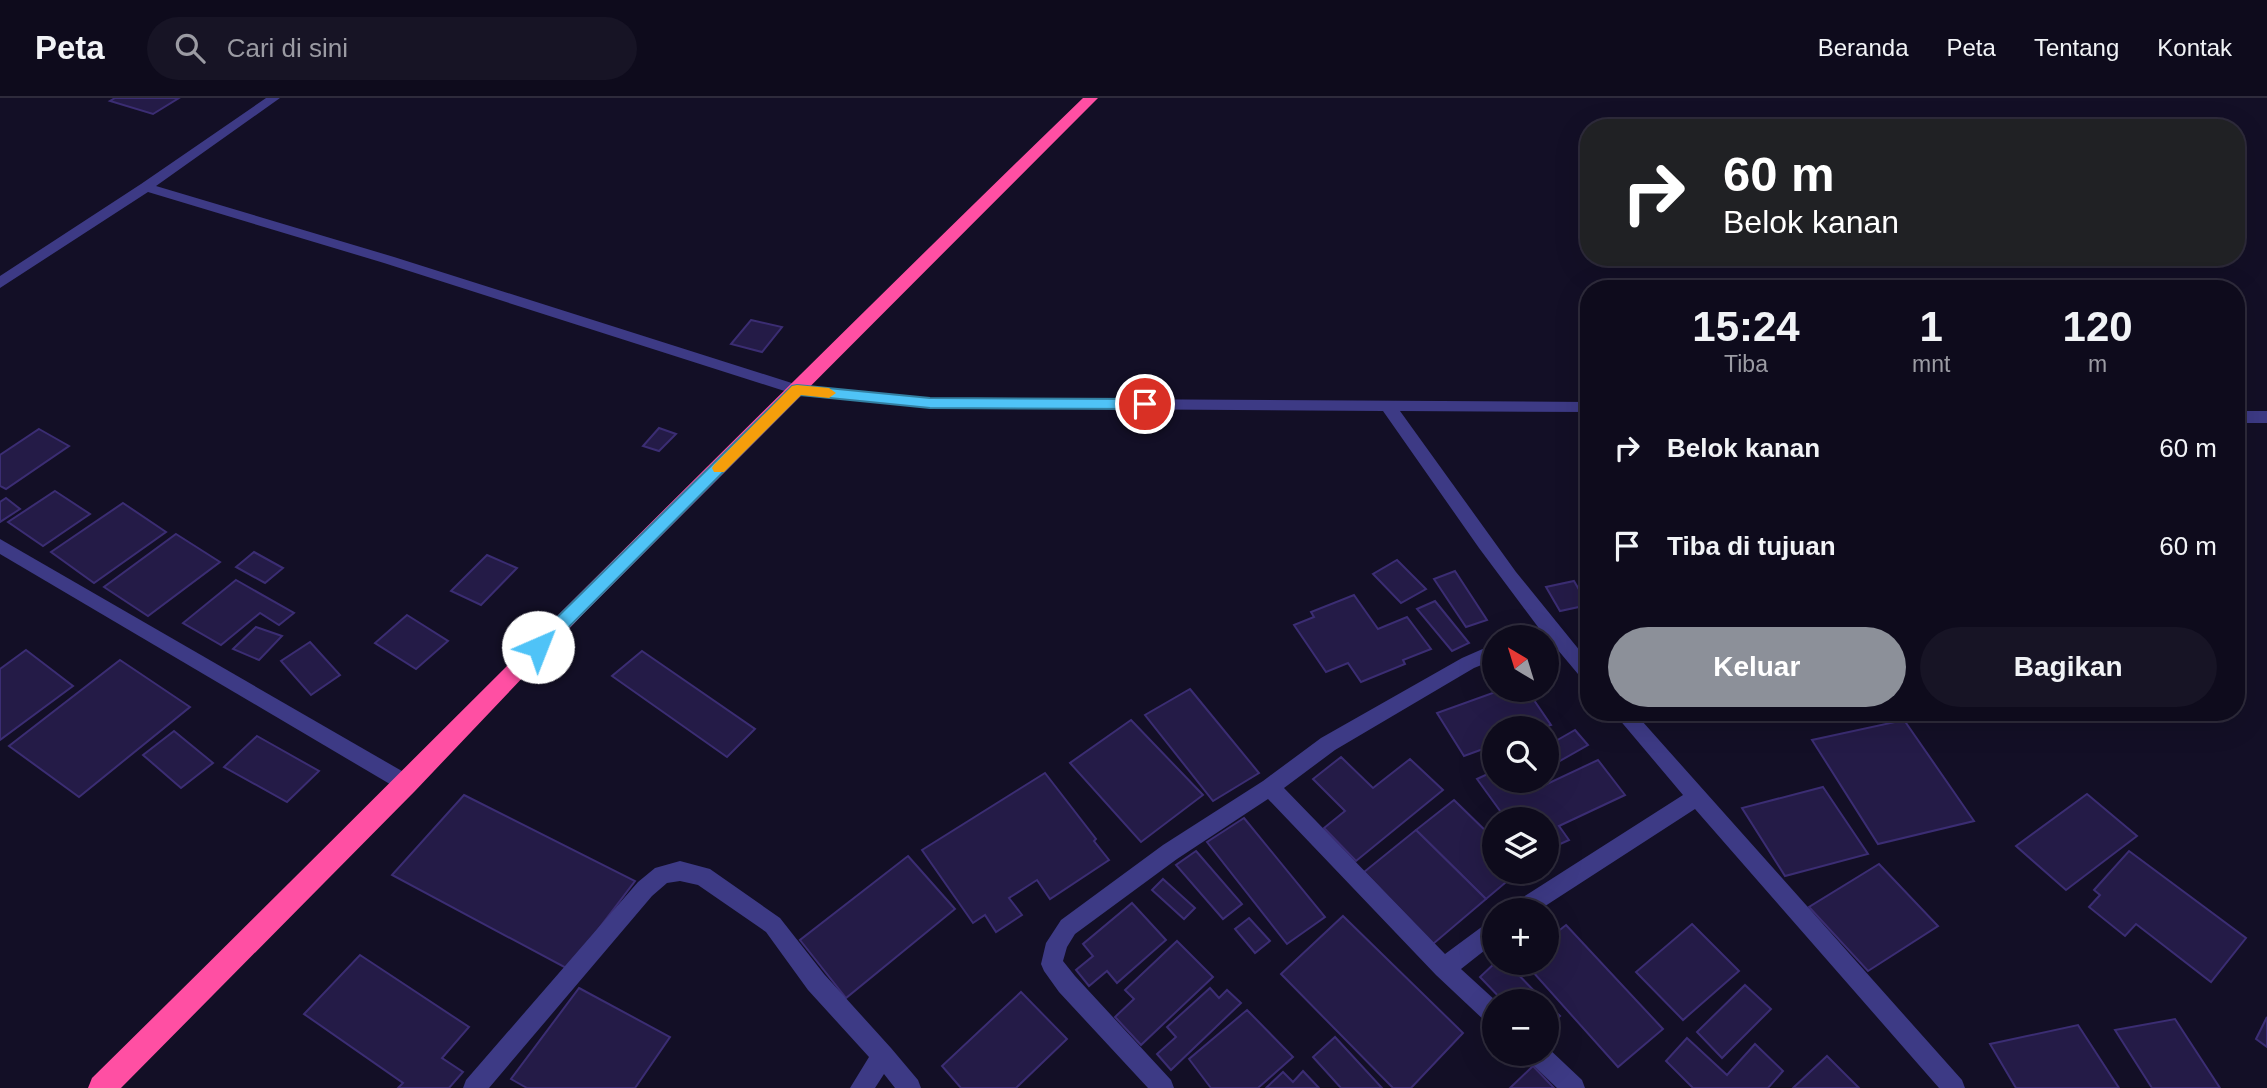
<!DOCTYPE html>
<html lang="id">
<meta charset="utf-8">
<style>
body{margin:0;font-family:Arial,sans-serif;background:#171425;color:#f1f3f6;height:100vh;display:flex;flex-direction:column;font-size:26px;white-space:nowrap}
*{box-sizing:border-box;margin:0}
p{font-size:23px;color:#9b9ba3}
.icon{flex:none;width:38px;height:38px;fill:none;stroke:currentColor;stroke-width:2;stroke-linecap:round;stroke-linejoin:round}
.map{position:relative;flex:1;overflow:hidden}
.side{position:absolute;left:1580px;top:182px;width:665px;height:441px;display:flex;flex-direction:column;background:#0e0b1c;border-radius:28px;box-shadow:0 7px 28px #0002,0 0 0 2px #2e2b3b}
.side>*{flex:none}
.hud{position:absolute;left:1580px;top:21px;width:665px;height:147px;border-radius:28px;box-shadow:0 7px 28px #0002,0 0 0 2px #2e2b3b;background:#202124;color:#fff;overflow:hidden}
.needle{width:46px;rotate:322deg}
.tools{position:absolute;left:1482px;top:527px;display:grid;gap:14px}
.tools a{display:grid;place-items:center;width:77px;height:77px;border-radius:50%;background:#0e0b1c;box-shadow:0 7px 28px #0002,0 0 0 2px #2e2b3b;font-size:35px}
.pin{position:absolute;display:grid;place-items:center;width:60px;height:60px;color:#fff;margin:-30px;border:4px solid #fff;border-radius:50%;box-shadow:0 2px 7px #0007}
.me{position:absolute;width:77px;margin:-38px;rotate:44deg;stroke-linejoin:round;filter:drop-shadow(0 0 5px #0008)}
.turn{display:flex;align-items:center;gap:24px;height:147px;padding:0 28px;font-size:32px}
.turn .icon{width:91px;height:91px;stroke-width:2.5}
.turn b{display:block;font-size:49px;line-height:60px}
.eta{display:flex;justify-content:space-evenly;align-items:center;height:119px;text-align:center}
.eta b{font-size:42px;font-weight:800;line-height:49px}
.button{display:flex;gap:14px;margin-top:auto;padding:14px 28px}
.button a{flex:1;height:80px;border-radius:42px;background:#8c9099;color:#fff;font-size:28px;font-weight:800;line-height:80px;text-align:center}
.button a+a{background:#171425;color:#f1f3f6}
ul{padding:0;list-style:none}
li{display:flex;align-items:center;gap:21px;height:98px;padding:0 28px}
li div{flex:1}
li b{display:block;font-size:26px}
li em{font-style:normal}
header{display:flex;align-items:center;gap:42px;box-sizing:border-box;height:98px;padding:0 35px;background:#0e0b1c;border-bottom:2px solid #2e2b3b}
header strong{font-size:33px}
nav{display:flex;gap:38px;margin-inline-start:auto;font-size:24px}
.search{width:490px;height:63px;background:#171425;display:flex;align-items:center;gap:18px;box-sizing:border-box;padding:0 24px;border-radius:38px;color:#9b9ba3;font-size:26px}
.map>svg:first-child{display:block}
.building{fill:#241b47;stroke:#3b2d73;stroke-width:2}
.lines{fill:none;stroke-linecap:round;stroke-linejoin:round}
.minor{fill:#3d3a85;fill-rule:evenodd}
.highway{fill:#ff4fa3;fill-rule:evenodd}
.route{fill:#4fc3f7;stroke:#337fa1;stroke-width:2}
.slow{fill:#f59e0b}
</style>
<header>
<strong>Peta</strong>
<div class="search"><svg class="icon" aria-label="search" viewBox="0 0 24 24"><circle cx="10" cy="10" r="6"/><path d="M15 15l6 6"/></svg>Cari di sini</div>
<nav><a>Beranda</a><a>Peta</a><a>Tentang</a><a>Kontak</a></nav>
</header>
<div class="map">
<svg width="2267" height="990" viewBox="0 0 2267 990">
<rect width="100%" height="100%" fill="#130f26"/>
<g class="building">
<polygon points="115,0 179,0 153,16 110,3"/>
<polygon points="751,222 782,229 762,254 731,246"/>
<polygon points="659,330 676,336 659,353 643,348"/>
<polygon points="39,331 69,348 6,391 0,388 0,357"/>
<polygon points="55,393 90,416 43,448 8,424"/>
<polygon points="6,400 20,411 0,424 0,404"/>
<polygon points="123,405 166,434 94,485 51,454"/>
<polygon points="176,436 220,464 148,518 104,489"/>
<polygon points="254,454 283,470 265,485 236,469"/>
<polygon points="487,457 517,470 481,507 451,493"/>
<polygon points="1397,462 1426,491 1401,505 1373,476"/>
<polygon points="1455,473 1487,522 1466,529 1434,481"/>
<polygon points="236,482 294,515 279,527 260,515 221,547 183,525"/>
<polygon points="1574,483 1588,507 1560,513 1546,489"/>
<polygon points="1354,497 1378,531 1407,519 1431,551 1403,562 1405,566 1361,584 1348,565 1326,574 1294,527 1314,519 1311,514"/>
<polygon points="1435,503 1469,545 1452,553 1417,511"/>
<polygon points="407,517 448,543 416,571 375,545"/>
<polygon points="256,529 282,538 259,562 233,551"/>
<polygon points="310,544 340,577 311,597 281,563"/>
<polygon points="26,552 73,588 0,642 0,571"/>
<polygon points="642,553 755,631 727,659 612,578"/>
<polygon points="120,562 190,609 79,699 9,648"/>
<polygon points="1190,591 1259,675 1213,703 1145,617"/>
<polygon points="1501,592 1527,592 1551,627 1541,630 1494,630 1494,647 1464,658 1437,615"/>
<polygon points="1131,622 1203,697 1141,744 1070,665"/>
<polygon points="1904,622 1974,723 1878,746 1812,642"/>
<polygon points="1575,632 1588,647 1551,668 1547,664 1547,648"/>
<polygon points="174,633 213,665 181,690 143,657"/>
<polygon points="257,638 319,673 287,704 224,669"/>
<polygon points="1341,659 1373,690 1410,661 1443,692 1356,763 1324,730 1345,713 1313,681"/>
<polygon points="1598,662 1625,697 1559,728 1569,742 1547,752 1547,721 1506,721 1477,681 1494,673 1494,682 1521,682 1530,694"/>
<polygon points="1045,675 1096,741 1094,743 1109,762 1050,801 1037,782 1009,800 1022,817 996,834 985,817 973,825 922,752"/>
<polygon points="1823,689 1868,756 1785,778 1742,710"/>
<polygon points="2087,696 2137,738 2066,792 2016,748"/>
<polygon points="464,697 635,783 568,871 392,777"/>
<polygon points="1454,702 1494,741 1494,774 1518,774 1486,801 1416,732"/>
<polygon points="1244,720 1325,819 1287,846 1207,744"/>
<polygon points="1416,732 1486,801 1433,846 1364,774"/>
<polygon points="1196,753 1242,806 1223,821 1176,767"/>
<polygon points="2129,753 2246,840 2211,884 2136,826 2125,838 2089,809 2100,797 2094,792"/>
<polygon points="908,758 955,811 846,900 800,842"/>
<polygon points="1879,766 1938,828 1868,873 1809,809"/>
<polygon points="1163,781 1195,810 1184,821 1152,792"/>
<polygon points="1132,805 1166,842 1117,885 1107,873 1089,888 1076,872 1093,858 1083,846"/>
<polygon points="1343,818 1463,935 1411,990 1393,990 1281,876"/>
<polygon points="1249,820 1270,843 1255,855 1235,831"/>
<polygon points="1692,826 1739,873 1683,922 1636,874"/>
<polygon points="1566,827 1663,931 1618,969 1524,864 1547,864 1547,842"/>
<polygon points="1177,843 1213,879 1141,947 1115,919 1134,901 1125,892"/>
<polygon points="360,857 469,929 442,960 463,974 449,990 398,990 403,985 304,916"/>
<polygon points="1496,864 1506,864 1544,903 1503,903 1480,879"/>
<polygon points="1745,887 1771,911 1722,960 1697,934"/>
<polygon points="579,890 670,939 635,990 527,990 511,981"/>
<polygon points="1210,890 1219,900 1227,892 1241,905 1171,972 1157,956 1176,939 1167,929"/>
<polygon points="1021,894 1067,941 1016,990 961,990 942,968"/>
<polygon points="1547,906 1560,918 1547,930"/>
<polygon points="1247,912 1293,959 1258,990 1211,990 1189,961"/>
<polygon points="2267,919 2267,949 2256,941"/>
<polygon points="2175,921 2220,990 2152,990 2115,932"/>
<polygon points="2078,927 2119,990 2016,990 1990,946"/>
<polygon points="1335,939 1382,990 1341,990 1313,959"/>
<polygon points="1687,940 1727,977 1755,946 1783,973 1768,990 1693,990 1666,963"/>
<polygon points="1827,958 1859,990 1793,990"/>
<polygon points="1533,968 1554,990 1510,990"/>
<polygon points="1303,973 1319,990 1266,990 1283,974 1293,984"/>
</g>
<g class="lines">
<g class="minor">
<polygon points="266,0 280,0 156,88 394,159 798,287 930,300 1589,304 1589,314 1400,313 1516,474 1589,564 1589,585 1583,582 1547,539 1523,539 1526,534 1538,529 1479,450 1383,313 930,310 797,297 384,165 148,94 0,190 0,178 141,86"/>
<rect x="2236" y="313" width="31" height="12"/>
<polygon points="0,441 414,680 417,686 414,692 407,695 400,692 0,456"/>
<polygon points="1494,546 1494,562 1474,570 1335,652 1284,690 1445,856 1487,825 1494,822 1494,845 1461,871 1496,903 1494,927 1486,924 1436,877 1268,701 1177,761 1075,836 1067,849 1063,863 1075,878 1171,982 1174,990 1148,990 1059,894 1044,873 1041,866 1046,845 1061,822 1163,747 1263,683 1321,640 1462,560"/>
<polygon points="1613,614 1634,614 1962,982 1965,990 1939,990 1695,711 1539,812 1511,812 1514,805 1683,697"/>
<polygon points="680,763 710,771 780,820 824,876 891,950 918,982 921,990 895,990 884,976 875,990 850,990 869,959 808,892 766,834 698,787 680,783 667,785 652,798 489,990 463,990 466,982 638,784 655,770"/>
<polygon points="1547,949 1582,982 1585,990 1557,990 1530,964 1527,956 1547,956"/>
</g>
<path class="highway" d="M1083,0H1098L583,516L415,693L121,990H88L92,980C423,654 749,323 1083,0Z"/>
</g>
<polygon class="route" points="797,287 930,300 1145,301 1152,306 1145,311 930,310 800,297 544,554 532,554 530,549 532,544 792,288"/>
<polygon class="slow" points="797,287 829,290 836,295 829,300 801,297 724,374 714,374 712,370 714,367 792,288"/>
</svg>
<div class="tools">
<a><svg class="needle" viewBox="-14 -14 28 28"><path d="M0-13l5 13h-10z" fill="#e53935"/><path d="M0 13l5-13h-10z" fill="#9b9ba3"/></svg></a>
<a><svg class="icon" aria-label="search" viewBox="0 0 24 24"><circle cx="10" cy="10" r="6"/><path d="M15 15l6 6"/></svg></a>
<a><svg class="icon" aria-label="layers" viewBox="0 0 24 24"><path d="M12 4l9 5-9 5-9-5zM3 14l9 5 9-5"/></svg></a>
<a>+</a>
<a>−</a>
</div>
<div class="pin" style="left:1145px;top:306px;background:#d93025"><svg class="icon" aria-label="arrive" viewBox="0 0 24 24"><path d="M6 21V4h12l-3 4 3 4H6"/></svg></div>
<svg class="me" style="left:538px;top:549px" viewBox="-20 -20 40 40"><circle r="19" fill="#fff"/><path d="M0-13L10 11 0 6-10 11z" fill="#4fc3f7"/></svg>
<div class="hud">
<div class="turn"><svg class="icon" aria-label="right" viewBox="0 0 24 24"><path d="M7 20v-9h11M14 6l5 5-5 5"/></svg><div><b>60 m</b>Belok kanan</div></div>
</div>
<section class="side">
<div class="eta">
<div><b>15:24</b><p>Tiba</p></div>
<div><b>1</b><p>mnt</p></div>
<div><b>120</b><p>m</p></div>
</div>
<ul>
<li><svg class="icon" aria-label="right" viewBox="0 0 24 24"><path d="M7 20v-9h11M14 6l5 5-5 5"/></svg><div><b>Belok kanan</b></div><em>60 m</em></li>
<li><svg class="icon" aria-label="arrive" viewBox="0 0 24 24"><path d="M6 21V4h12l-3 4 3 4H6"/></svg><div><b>Tiba di tujuan</b></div><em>60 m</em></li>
</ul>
<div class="button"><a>Keluar</a><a>Bagikan</a></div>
</section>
</div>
